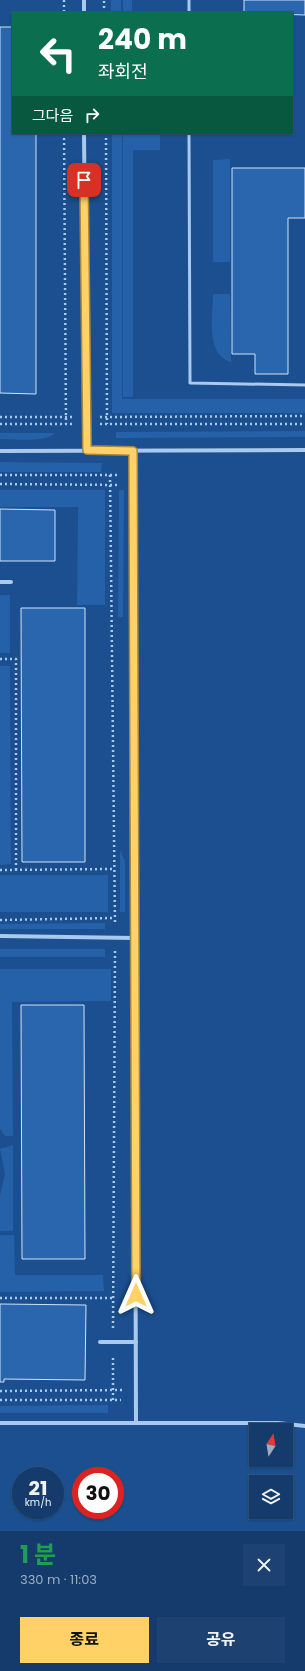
<!DOCTYPE html>
<html lang="ko">
<meta charset="utf-8">
<style>
body{margin:0;font-family:Poppins,"Noto Sans KR",sans-serif;background:#1d4271;color:#f1f3f6;height:100vh;display:flex;flex-direction:column;font-size:15px;white-space:nowrap}
*{box-sizing:border-box;margin:0}
p{font-size:13px;color:#9dadc1}
.icon{flex:none;width:22px;height:22px;fill:none;stroke:currentColor;stroke-width:2;stroke-linecap:round;stroke-linejoin:round}
.map{position:relative;height:1531px;overflow:hidden}
.panel{display:flex;flex-direction:column;background:#143b6b;flex:1}
.panel>*{flex:none}
.hud{position:absolute;left:12px;top:12px;width:281px;height:122px;border-radius:0px;box-shadow:0 1px 3px #0004,0 0 0 1px #33557e;background:#0b6e4f;color:#fff;overflow:hidden}
.needle{width:26px;rotate:12deg}
.buttons{position:absolute;left:249px;top:1423px;display:grid;gap:8px}
.buttons a{display:grid;place-items:center;width:44px;height:44px;border-radius:0px;background:#143b6b;box-shadow:0 1px 3px #0004,0 0 0 1px #33557e;font-size:20px}
.speed{position:absolute;left:12px;top:1467px;display:flex;gap:8px;font-size:20px;font-weight:700;text-align:center}
.speed>*{display:grid;place-content:center;width:52px;height:52px;border-radius:50%;background:#143b6b;box-shadow:0 1px 3px #0004,0 0 0 1px #33557e;line-height:1}
.speed small{font-size:10px;font-weight:400}
.speed .limit{border:6px solid #d22;background:#fff;color:#111}
.pin{position:absolute;display:grid;place-items:center;width:34px;height:34px;color:#fff;margin:-17px;border-radius:8px;box-shadow:0 2px 6px #0006}
.me{position:absolute;width:44px;margin:-22px;rotate:0deg;stroke-linejoin:round;filter:drop-shadow(0 0 3px #0008)}
.turn{display:flex;align-items:center;gap:14px;height:84px;padding:0 20px;font-size:18px}
.turn .icon{width:52px;height:52px;stroke-width:2.5}
.turn b{display:block;font-size:28px;line-height:34px}
.then{display:flex;align-items:center;height:38px;padding:0 20px;background:#0003;gap:8px;font-size:15px}
.round{display:grid;place-items:center;flex:none;width:42px;height:42px;border-radius:0px;background:#1d4271}
.overview{display:flex;align-items:center;justify-content:space-between;height:68px;padding:0 20px}
h1{font-size:24px;font-weight:700;line-height:30px;color:#1e9e55}
.cta{display:flex;gap:8px;margin-top:auto;padding:8px 20px}
.cta a{flex:1;height:46px;border-radius:0px;background:#ffd166;color:#111;font-size:16px;font-weight:700;line-height:46px;text-align:center}
.cta a+a{background:#1d4271;color:#f1f3f6}
.map>svg:first-child{display:block}
.green{fill:#2461a8}
.building{fill:#2a66ad;stroke:#cfe3fa}
.lines{fill:none;stroke-linecap:round;stroke-linejoin:round}
.path{stroke:#a9c9ee;stroke-width:2.5;stroke-dasharray:2 3;stroke-linecap:butt}
.service{stroke:#a9c9ee;stroke-width:3}
.minor{stroke:#a9c9ee;stroke-width:4}
.route-casing{stroke:#a68842;stroke-width:10}
.route{stroke:#ffd166;stroke-width:7}
</style>
<div class="map">
<svg width="305" height="1531" viewBox="0 0 305 1531">
<rect width="100%" height="100%" fill="#1b4f8f"/>
<g class="green">
<rect x="111" y="0" width="10" height="13"/>
<rect x="123" y="0" width="9" height="13"/>
<polygon points="112,133 122,133 122,399 305,399 305,413 112,413"/>
<polygon points="123,133 160,133 160,150 133,150 133,397 123,397"/>
<polygon points="230,159 230,262 213,262 213,160"/>
<path d="M213,294H230L231,362C205,355 213,315 213,294Z"/>
<polygon points="305,431 305,437 116,438 116,432"/>
<path d="M0,433H55C47,443 13,439 0,439Z"/>
<polygon points="0,462 102,463 101,472 0,472"/>
<polygon points="0,490 105,490 105,605 77,605 78,507 0,507"/>
<polygon points="119,490 124,490 123,617 118,617"/>
<rect x="0" y="595" width="10" height="58"/>
<polygon points="0,666 10,666 11,864 0,865"/>
<polygon points="120,850 125,861 125,912 120,912"/>
<rect x="0" y="875" width="108" height="37"/>
<polygon points="105,923 105,929 0,929 0,924"/>
<rect x="0" y="949" width="105" height="8"/>
<polygon points="0,969 111,969 111,1001 12,1002 13,1136 5,1136 0,1129"/>
<polygon points="13,1145 13,1231 0,1231 0,1196 5,1174 0,1149"/>
<polygon points="0,1235 14,1235 15,1275 103,1275 104,1291 0,1292"/>
<polygon points="108,1405 108,1413 0,1413 0,1406"/>
</g>
<g class="building">
<polygon points="244,0 305,0 305,15 244,13"/>
<polygon points="0,27 13,27 13,133 36,133 36,394 0,393"/>
<polygon points="232,168 305,168 305,218 288,218 288,374 255,374 255,354 232,354"/>
<polygon points="0,509 55,510 55,561 0,561"/>
<polygon points="21,608 85,608 85,862 22,862"/>
<polygon points="21,1005 84,1005 85,1259 22,1259"/>
<polygon points="0,1304 86,1305 85,1380 4,1379 4,1382 0,1382"/>
</g>
<g class="lines">
<g class="path">
<polyline points="64,0 64,13"/>
<polyline points="104,13 104,0"/>
<polyline points="64,133 66,424"/>
<polyline points="106,133 107,424"/>
<polyline points="0,417 73,417"/>
<polyline points="100,417 305,416"/>
<polyline points="0,424 73,424"/>
<polyline points="100,424 305,424"/>
<polyline points="0,475 119,475"/>
<polyline points="110,475 115,924"/>
<polyline points="0,484 119,485"/>
<polyline points="0,659 16,659 16,870"/>
<polyline points="0,870 114,869"/>
<polyline points="0,920 114,918"/>
<polyline points="0,1298 113,1298"/>
<polyline points="113,1328 115,951"/>
<polyline points="0,1391 123,1390"/>
<polyline points="0,1400 121,1400"/>
<polyline points="113,1400 113,1355"/>
</g>
<g class="service">
<polyline points="189,0 189,13"/>
<polyline points="189,133 190,383 305,385"/>
</g>
<g class="minor">
<polyline points="84,13 84,0"/>
<polyline points="84,133 87,450"/>
<polyline points="0,451 305,450"/>
<polyline points="0,582 11,582"/>
<polyline points="0,936 135,938"/>
<polyline points="100,1342 136,1342"/>
<polyline points="0,1423 136,1423 133,451"/>
<polyline points="136,1423 278,1423 305,1426"/>
</g>
</g>
<g class="lines">
<g class="route-casing">
<polyline id="route" points="84,180 87,450 133,451 136,1295"/>
</g>
<use href="#route" class="route"/>
</g>
</svg>
<div class="buttons">
<a><svg class="needle" viewBox="-14 -14 28 28"><path d="M0-13l5 13h-10z" fill="#e53935"/><path d="M0 13l5-13h-10z" fill="#9dadc1"/></svg></a>
<a><svg class="icon" aria-label="layers" viewBox="0 0 24 24"><path d="M12 4l9 5-9 5-9-5zM3 14l9 5 9-5"/></svg></a>
</div>
<div class="speed"><div>21<small>km/h</small></div><div class="limit">30</div></div>
<div class="pin" style="left:84px;top:180px;background:#d93025"><svg class="icon" aria-label="arrive" viewBox="0 0 24 24"><path d="M6 21V4h12l-3 4 3 4H6"/></svg></div>
<svg class="me" style="left:136px;top:1295px" viewBox="-20 -20 40 40"><path d="M0-17L14 15 0 8-14 15z" fill="#ffd166" stroke="#fff" stroke-width="4"/></svg>
<div class="hud">
<div class="turn"><svg class="icon" aria-label="left" viewBox="0 0 24 24"><path d="M17 20v-9H6M10 6l-5 5 5 5"/></svg><div><b>240 m</b>좌회전</div></div>
<div class="then">그다음<svg class="icon" aria-label="right" viewBox="0 0 24 24"><path d="M7 20v-9h11M14 6l5 5-5 5"/></svg></div>
</div>
</div>
<section class="panel">
<div class="overview"><div><h1>1 분</h1><p>330 m · 11:03</p></div><a class="round"><svg class="icon" aria-label="close" viewBox="0 0 24 24"><path d="M6 6l12 12M18 6L6 18"/></svg></a></div>
<div class="cta"><a>종료</a><a>공유</a></div>
</section>
